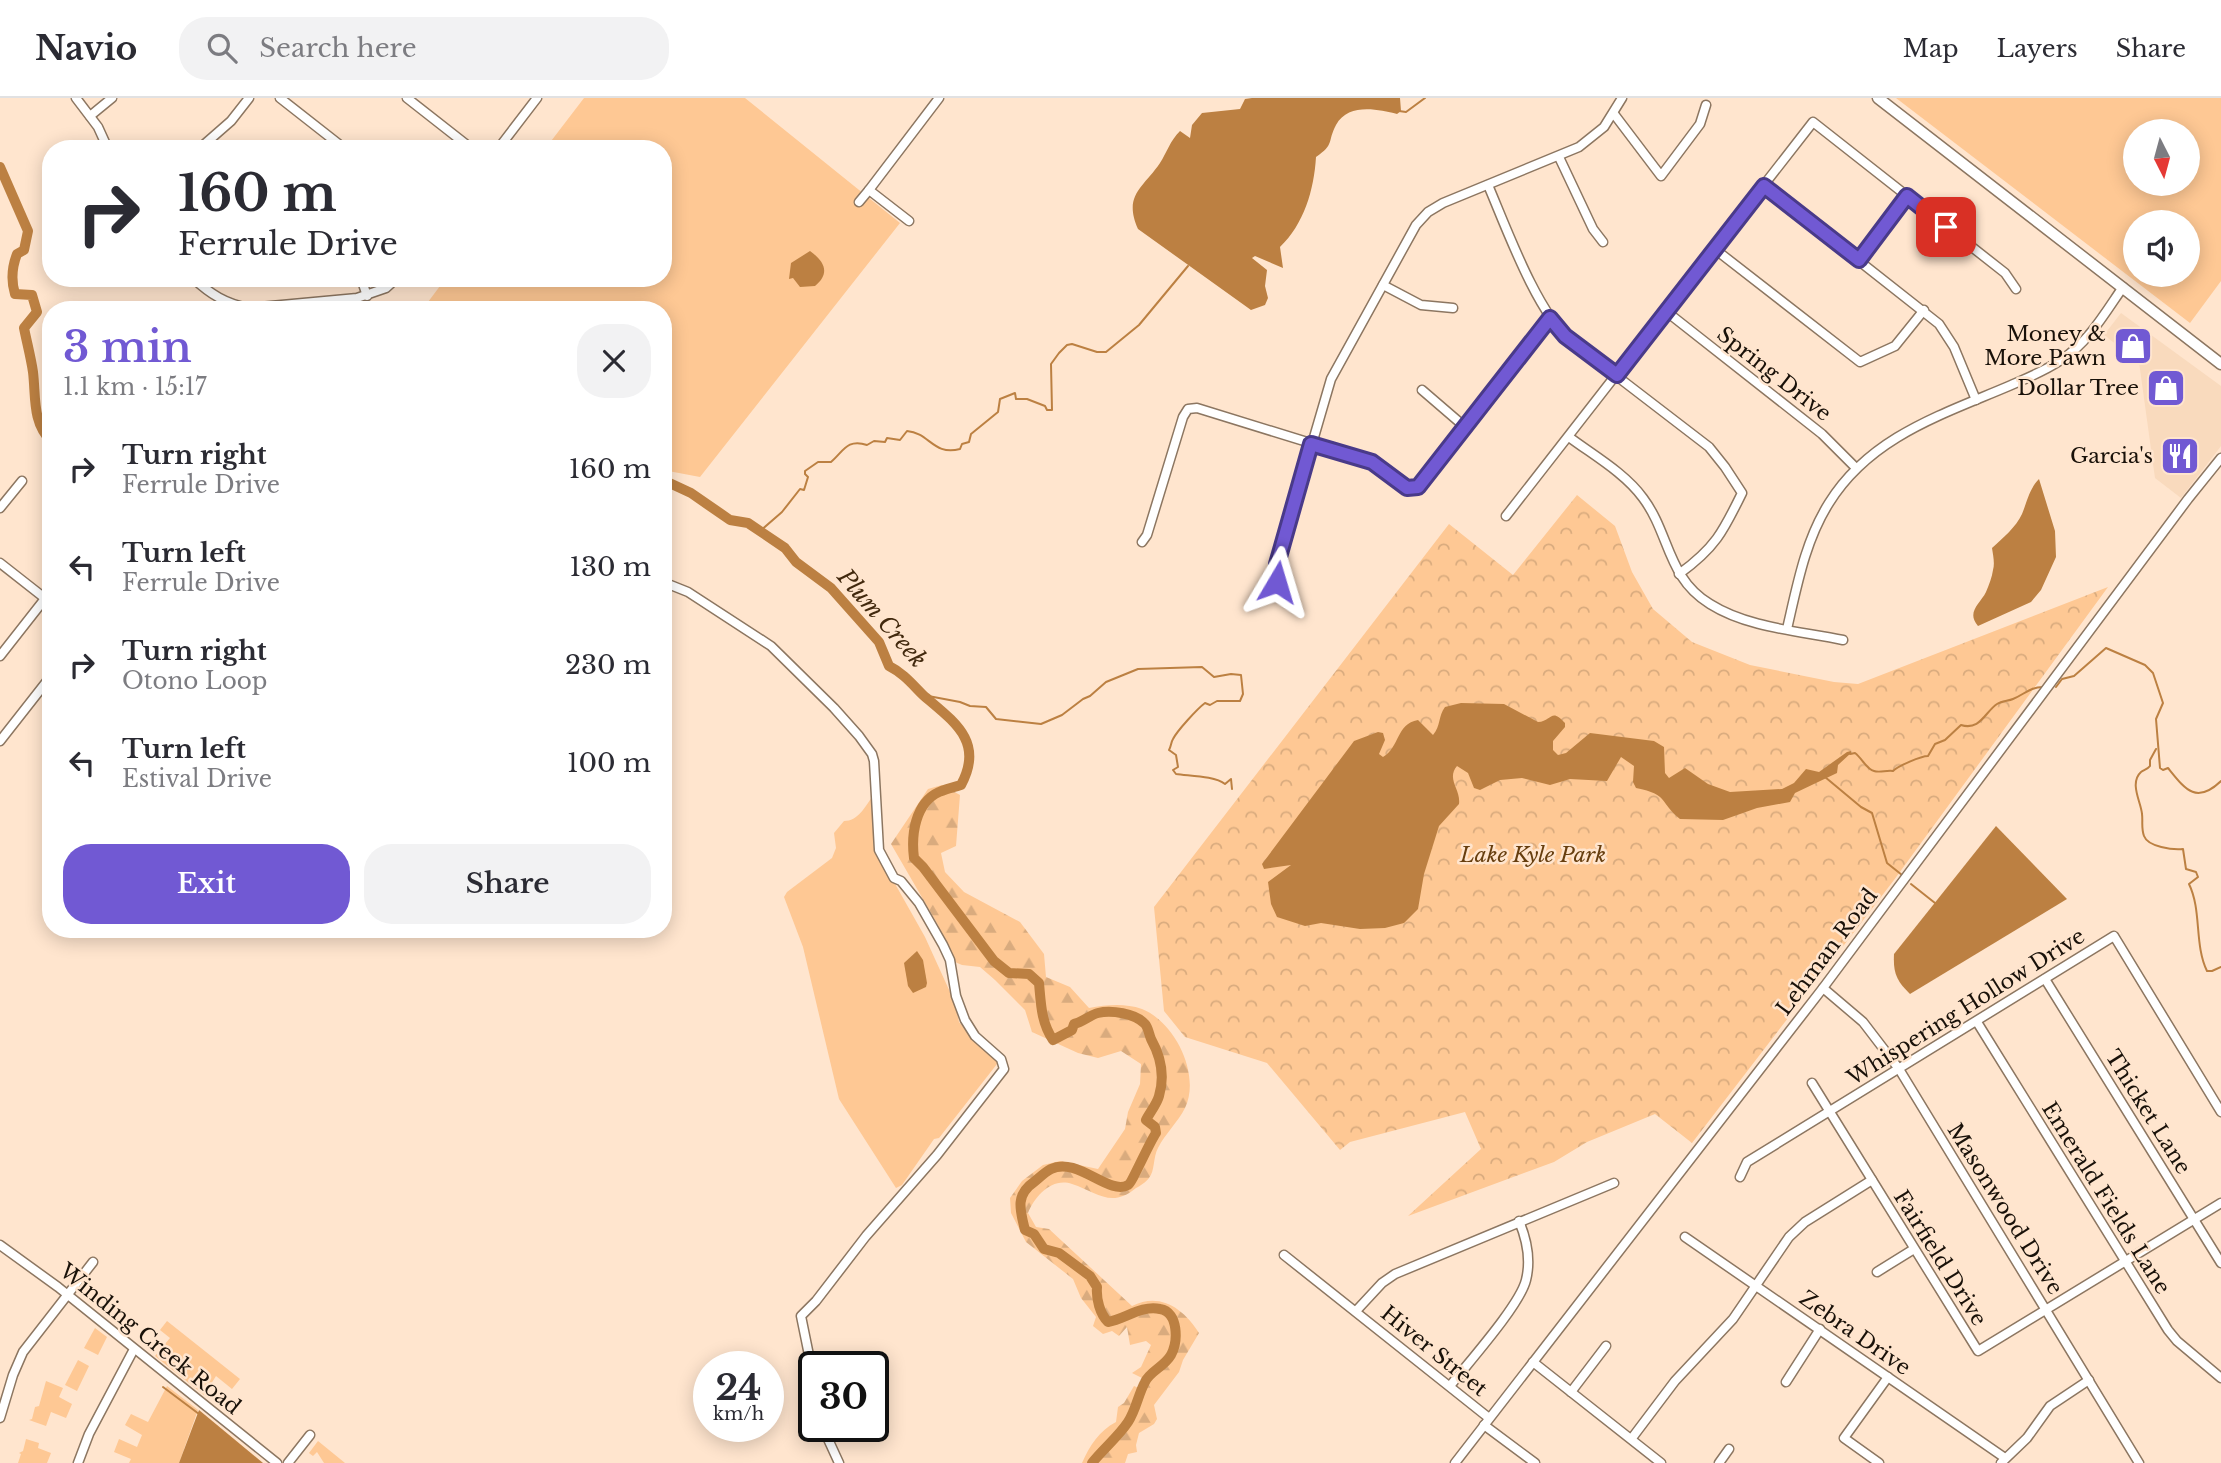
<!DOCTYPE html>
<meta charset="utf-8">
<style>
body{margin:0;font-family:"Libre Baskerville",serif;background:#f2f2f3;color:#2b2b33;height:100vh;display:flex;flex-direction:column;font-size:26px;white-space:nowrap}
*{box-sizing:border-box;margin:0}
p{font-size:23px;color:#7c7c81}
.icon{flex:none;width:38px;height:38px;fill:none;stroke:currentColor;stroke-width:2;stroke-linecap:round;stroke-linejoin:round}
.map{position:relative;flex:1;overflow:hidden}
.side{position:absolute;left:42px;top:203px;width:630px;height:637px;display:flex;flex-direction:column;background:#fff;border-radius:28px;box-shadow:0 4px 18px #0003}
.side>*{flex:none}
.hud{position:absolute;left:42px;top:42px;width:630px;height:147px;border-radius:28px;box-shadow:0 4px 18px #0003;background:#fff;color:#2b2b33;overflow:hidden}
.needle{width:46px;rotate:174deg}
.controls{position:absolute;left:2123px;top:21px;display:grid;gap:14px}
.controls a{display:grid;place-items:center;width:77px;height:77px;border-radius:50%;background:#fff;box-shadow:0 4px 18px #0003;font-size:35px}
.speed{position:absolute;left:693px;top:1253px;display:flex;gap:14px;font-size:35px;font-weight:700;text-align:center}
.speed>*{display:grid;place-content:center;width:91px;height:91px;border-radius:50%;background:#fff;box-shadow:0 4px 18px #0003;line-height:1}
.speed small{font-size:18px;font-weight:400}
.speed .limit{border:4px solid #111;border-radius:10px;background:#fff;color:#111}
.pin{position:absolute;display:grid;place-items:center;width:60px;height:60px;color:#fff;margin:-30px;border-radius:14px;box-shadow:0 4px 10px #0006}
.me{position:absolute;width:77px;margin:-38px;rotate:7deg;stroke-linejoin:round;filter:drop-shadow(0 0 5px #0008)}
.turn{display:flex;align-items:center;gap:24px;height:147px;padding:0 21px;font-size:32px}
.turn .icon{width:91px;height:91px;stroke-width:2.5}
.turn b{display:block;font-size:49px;line-height:60px}
.round{display:grid;place-items:center;flex:none;width:74px;height:74px;border-radius:28px;background:#f2f2f3}
.overview{display:flex;align-items:center;justify-content:space-between;height:119px;padding:0 21px}
h1{font-size:42px;font-weight:600;line-height:52px;color:#7159d3}
.action{display:flex;gap:14px;margin-top:auto;padding:14px 21px}
.action a{flex:1;height:80px;border-radius:28px;background:#7159d3;color:#fff;font-size:28px;font-weight:600;line-height:80px;text-align:center}
.action a+a{background:#f2f2f3;color:#2b2b33}
ul{padding:0;list-style:none}
li{display:flex;align-items:center;gap:21px;height:98px;padding:0 21px}
li div{flex:1}
li b{display:block;font-size:26px}
li em{font-style:normal}
header{display:flex;align-items:center;gap:42px;box-sizing:border-box;height:98px;padding:0 35px;background:#fff;border-bottom:2px solid #e1e1e2}
header strong{font-size:33px}
nav{display:flex;gap:38px;margin-inline-start:auto;font-size:24px}
.search{width:490px;height:63px;background:#f2f2f3;display:flex;align-items:center;gap:18px;box-sizing:border-box;padding:0 24px;border-radius:28px;color:#7c7c81;font-size:26px}
.map>svg:first-child{display:block}
.built{fill:#f9dabd}
.green{fill:#fec894;fill-rule:evenodd}
.forest{fill:url(#forest-firs)}
.park{fill:url(#park-crowns)}
.water{fill:#bc8042}
.lines{fill:none;stroke-linecap:round;stroke-linejoin:round}
.stream{stroke:#bc8042;stroke-width:2}
.river{stroke:#bc8042;stroke-width:10}
.minor-casing{stroke:#8c7661;stroke-width:11}
.major-casing{stroke:#8c7661;stroke-width:13}
.minor{stroke:#fff;stroke-width:8}
.major{stroke:#fff;stroke-width:10}
.route-casing{stroke:#493a89;stroke-width:18}
.route{stroke:#7159d3;stroke-width:12}
.labels{text-anchor:middle;dominant-baseline:central;stroke-width:5;stroke-linejoin:round;paint-order:stroke}
.poi-label{font-size:21px;fill:#191109;stroke:#ffe5ce;text-anchor:end}
.street-label{font-size:21px;fill:#191109;stroke:#ffe5ce}
.park-label{font-size:21px;font-style:italic;fill:#673e0e;stroke:#ffe5ce}
.water-label{font-size:23px;font-style:italic;fill:#42290e;stroke:#ffe5ce}
</style>
<header>
<strong>Navio</strong>
<div class="search"><svg class="icon" aria-label="search" viewBox="0 0 24 24"><circle cx="10" cy="10" r="6"/><path d="M15 15l6 6"/></svg>Search here</div>
<nav><a>Map</a><a>Layers</a><a>Share</a></nav>
</header>
<div class="map">
<svg width="2221" height="1365" viewBox="0 0 2221 1365">
<defs>
<pattern id="forest-firs" width="22" height="20" patternUnits="userSpaceOnUse" patternTransform="scale(1.75)"><rect width="22" height="20" fill="#fec894"/><path d="M5 1l3.5 6h-7zM16 11l3.5 6h-7z" fill="#d9ab7e"/></pattern>
<pattern id="park-crowns" width="20" height="18" patternUnits="userSpaceOnUse" patternTransform="scale(1.75)"><rect width="20" height="18" fill="#fec894"/><path d="M2 6a3 3 0 1 1 6 0M12 15a3 3 0 1 1 6 0" fill="none" stroke="#d9ab7e"/></pattern>
</defs>
<rect width="100%" height="100%" fill="#ffe5ce"/>
<polygon class="built" points="2121,215 2221,288 2221,348 2181,400 2155,380 2139,264 2104,237"/>
<g class="green">
<polygon points="584,0 745,0 900,125 700,379 663,372 663,212 422,212 446,180 663,180 663,51 545,51"/>
<path d="M1896,0H2221V183L2190,225ZM2135,33H2188V86H2135ZM2135,124H2188V177H2135Z"/>
<path d="M872,699L874,754L894,784L925,839L955,905L959,924L977,945L997,963V966L939,1040L934,1041L902,1087L896,1090L839,1001L803,849L784,799L787,794L832,760L836,750L834,735L844,723C858,723 865,709 872,699Z"/>
<polygon points="167,1223 240,1281 232,1291 216,1278 204,1297 155,1258 170,1240 160,1232"/>
<polygon points="95,1230 107,1239 98,1257 84,1250"/>
<polygon points="78,1262 89,1268 77,1293 65,1287"/>
<polygon points="46,1283 63,1290 59,1299 72,1306 66,1320 51,1314 46,1328 29,1322 32,1321 35,1309 39,1308"/>
<polygon points="167,1288 198,1312 179,1365 129,1365 131,1361 114,1354 119,1341 137,1349 142,1337 125,1327 131,1316 148,1324"/>
<polygon points="26,1341 39,1345 38,1350 51,1355 47,1365 18,1365 21,1356 19,1355 23,1353"/>
<polygon points="318,1343 345,1365 324,1365 317,1354 313,1358 309,1355"/>
</g>
<path class="forest" d="M942,687L960,697L956,748L941,755L945,774L964,794L1020,824L1044,856L1046,879L1070,889L1089,910C1107,907 1124,905 1142,911C1175,924 1201,977 1185,1010C1178,1024 1165,1036 1158,1050C1153,1059 1155,1073 1149,1080C1146,1084 1140,1088 1136,1090C1111,1111 1097,1094 1072,1086C1052,1079 1035,1098 1028,1115L1036,1129L1049,1131L1132,1208C1160,1194 1183,1210 1199,1235L1183,1262L1179,1274L1154,1307L1157,1321L1154,1326L1139,1335L1136,1347L1137,1354L1128,1356L1125,1365H1082C1090,1347 1099,1333 1116,1324L1118,1309L1124,1305L1134,1288L1141,1291L1146,1282L1132,1275L1141,1269L1151,1247L1146,1243L1130,1247L1127,1229L1119,1238L1112,1233L1103,1236L1093,1228L1096,1219L1081,1200L1073,1181L1026,1144L1011,1115L1010,1100L1022,1083L1043,1067L1060,1063L1098,1071L1125,1031L1128,1014L1140,986L1141,966L1121,953L1098,960L1078,955L1032,934L1025,912L995,882L980,869L962,867L950,862L938,827L891,746L928,691Z"/>
<polygon class="park" points="1577,397 1615,428 1632,474 1653,511 1692,544 1750,567 1834,584 1858,586 2108,489 1894,782 1692,1045 1655,1016 1587,1044 1554,1064 1408,1118 1481,1051 1465,1014 1350,1044 1340,1052 1267,965 1185,939 1164,913 1154,809 1449,426 1513,477"/>
<g class="water">
<path d="M1252,0H1400L1401,13L1397,16C1377,11 1348,5 1336,27C1327,44 1335,46 1316,59C1314,92 1304,126 1280,149L1283,170L1255,158L1252,160L1267,172L1265,188L1268,200L1265,207L1251,212L1138,131C1123,97 1143,90 1160,65C1167,54 1170,43 1180,33L1190,40L1192,27L1202,15L1240,11L1245,1Z"/>
<path d="M810,153C824,163 831,175 815,188L800,189L793,180L789,181L791,165Z"/>
<path d="M2039,381L2055,433L2056,459L2041,492L2031,504L1978,528C1966,514 1980,506 1986,494C1989,487 1992,479 1993,472C1995,465 1993,457 1992,450C2003,440 2016,429 2022,416C2027,404 2029,391 2039,381Z"/>
<path d="M1461,605L1504,606L1538,624C1552,623 1551,609 1565,625V629L1553,643V652L1558,657L1566,655L1590,635L1654,643L1664,649L1665,675L1669,680L1685,670L1708,686L1730,694L1782,691L1794,685L1806,671L1819,674L1847,654L1851,653V655L1838,667L1837,675L1795,695L1790,704L1757,710L1723,722L1680,721C1658,703 1670,697 1636,690L1633,684L1634,668L1621,659L1607,683L1570,681L1550,687L1522,680L1500,682L1480,692L1474,690L1468,675L1457,668C1446,681 1461,691 1459,706L1439,728L1424,776L1418,811L1404,825L1385,830L1360,831L1321,825L1305,828L1277,819L1271,806L1268,784L1291,767L1264,771L1262,766L1354,643L1378,634L1383,635L1385,642L1379,656L1383,659C1400,649 1396,626 1418,622L1433,637C1441,628 1438,618 1445,609Z"/>
<path d="M1996,728L2067,801L1910,896C1897,883 1893,876 1894,856Z"/>
<polygon points="917,853 923,862 927,885 926,889 913,895 908,888 904,865"/>
<polygon points="199,1312 263,1365 179,1365"/>
</g>
<g class="lines">
<g class="stream">
<polyline points="1399,13 1406,14 1425,0"/>
<path d="M759,434L782,414L800,391L804,392L808,379L805,376V373L818,364H831C843,354 847,340 867,347L874,343L885,344L887,340L900,342L907,333C930,335 933,358 960,351L962,346L969,344L971,336L998,314L1000,301L1015,295L1016,301H1027L1045,308L1047,312H1052L1051,266L1059,255L1067,247L1072,246L1097,254H1106L1139,227L1188,168"/>
<path d="M2056,589L2062,581L2074,578L2106,550L2145,567L2153,575L2163,605L2156,621L2160,670L2163,672L2168,670C2185,691 2196,707 2221,683"/>
<path d="M923,597L960,604L970,608L986,609L996,621L1041,626L1062,617L1083,601L1090,598L1106,584L1138,571L1202,569L1214,579L1231,576L1241,577L1243,596L1240,603H1217L1210,607L1205,605C1197,611 1177,633 1173,641C1171,644 1171,649 1169,652L1176,657L1178,669L1173,672L1176,676C1190,678 1215,678 1225,686L1231,681L1232,691"/>
<path d="M2156,651L2150,662V668C2148,671 2144,672 2141,674C2129,685 2141,704 2142,716C2143,723 2141,730 2144,738C2148,749 2173,752 2183,751L2186,771L2196,774L2198,779L2189,786C2202,813 2194,846 2207,873H2212L2221,869"/>
<path d="M1850,656L1855,655C1862,660 1866,671 1874,673C1880,675 1886,672 1893,673C1898,668 1921,658 1928,658L1935,646L1945,642L1961,627C1980,633 1985,614 1997,606C2002,603 2008,603 2013,601C2025,596 2030,589 2043,589"/>
<polyline points="1825,679 1861,709 1872,715 1887,765 1902,777"/>
<polyline points="1911,786 1935,805"/>
<polyline points="163,1289 199,1316"/>
</g>
<g class="river">
<path d="M0,69L28,133L24,152L17,156C12,169 11,183 15,196L32,197L37,214L24,230C27,245 31,260 33,274C36,299 32,324 51,343"/>
<path d="M663,382L691,395L730,422L748,425L785,450L796,464L831,490L879,544L889,568C903,575 912,586 923,597C953,623 985,643 961,687C954,689 946,691 939,694C915,705 911,737 914,760L923,769L994,863L1009,875L1029,876L1039,885C1041,906 1041,924 1053,942L1072,932L1074,926C1083,924 1090,917 1098,915C1111,912 1135,915 1145,926C1148,929 1149,936 1151,941C1161,959 1165,978 1159,998C1157,1006 1150,1014 1146,1022L1155,1029L1156,1035C1149,1045 1132,1085 1128,1087C1109,1098 1077,1058 1051,1071C1045,1074 1039,1080 1034,1084C1015,1097 1020,1112 1025,1132L1034,1136L1044,1151L1059,1155L1090,1178L1097,1189C1096,1201 1100,1216 1108,1224C1125,1221 1141,1207 1160,1211C1179,1214 1178,1244 1171,1257C1164,1269 1150,1273 1145,1284C1138,1297 1136,1312 1128,1324C1118,1339 1103,1351 1092,1365"/>
</g>
<g class="minor-casing">
<g id="minor">
<polyline points="76,0 98,29 108,51"/>
<polyline points="280,0 345,51"/>
<polyline points="407,0 472,51"/>
<polyline points="1614,16 1661,78 1700,26 1706,7"/>
<polyline points="90,18 112,0"/>
<polyline points="199,51 231,23 249,0"/>
<polyline points="498,51 537,0"/>
<polyline points="1559,59 1593,131 1603,144"/>
<path d="M1488,87C1506,129 1537,215 1571,243L1709,349L1725,369L1742,395C1723,434 1715,450 1679,476"/>
<polyline points="1764,88 1939,226 1954,249 1976,302"/>
<polyline points="859,104 869,92"/>
<polyline points="909,123 869,92 939,0"/>
<polyline points="1716,152 1860,264 1895,248 1924,212"/>
<polyline points="1859,162 1907,98"/>
<path d="M193,180C210,196 226,206 249,210L357,200L386,190L397,180"/>
<polyline points="361,180 367,198"/>
<polyline points="1383,187 1421,207 1453,210"/>
<polyline points="1667,214 1822,336 1856,370"/>
<polyline points="1422,292 1465,329"/>
<path d="M1569,339C1593,357 1625,375 1643,400C1670,436 1667,480 1710,506C1748,530 1800,533 1843,542"/>
<polyline points="0,410 22,383"/>
<polyline points="1506,418 1813,24 2005,175 2016,191"/>
<polyline points="1142,444 1147,437 1183,319 1188,311 1197,310 1372,364 1404,388 1415,390 1438,366 1550,220"/>
<polyline points="0,465 51,505"/>
<polyline points="663,484 688,494 771,548 834,610 859,638 872,656 874,663 879,752 894,780 901,783 919,805 943,847 950,862 956,898 965,922 975,938 1001,961 1004,971 937,1057 866,1138 816,1203 801,1218 811,1267 808,1297 814,1310"/>
<polyline points="1277,484 1277,466 1331,281 1416,127 1428,114 1443,105 1579,49 1604,29 1622,0"/>
<path d="M1787,531C1797,488 1805,443 1829,405C1870,339 1941,317 2009,288C2027,280 2045,273 2061,262C2088,245 2105,215 2123,189"/>
<polyline points="0,558 51,493"/>
<polyline points="0,643 51,578"/>
<polyline points="2045,881 2221,1165"/>
<polyline points="1823,890 1863,924 1899,971 2139,1365"/>
<polyline points="1977,924 2168,1232 2177,1243 2221,1280"/>
<polyline points="1812,985 1978,1253 2221,1105"/>
<polyline points="1740,1079 1747,1064 2114,838 2221,1014"/>
<polyline points="1685,1139 2005,1360"/>
<polyline points="0,1147 58,1189 277,1365"/>
<polyline points="1284,1157 1489,1320"/>
<polyline points="1877,1174 1914,1151"/>
<polyline points="1356,1213 1382,1185 1395,1176 1614,1085"/>
<polyline points="1533,1264 1661,1365"/>
<polyline points="1786,1284 1820,1231"/>
<path d="M1450,1288C1468,1265 1520,1207 1526,1182C1531,1162 1527,1142 1519,1123"/>
<polyline points="1571,1294 1606,1248"/>
<polyline points="0,1320 13,1277 23,1254 93,1164"/>
<polyline points="1484,1327 1535,1365"/>
<polyline points="822,1328 839,1365"/>
<polyline points="1632,1340 1675,1283 1733,1221 1789,1139 1805,1124 1872,1082"/>
<polyline points="78,1365 89,1336 134,1251"/>
<polyline points="288,1365 310,1337"/>
<polyline points="1455,1365 1823,890 2188,401 2221,360"/>
<polyline points="1719,1365 1729,1351"/>
<polyline points="1879,1365 1844,1340 1888,1279"/>
<polyline points="2001,1365 2027,1340 2050,1308 2089,1282"/>
</g>
</g>
<g class="major-casing">
<polyline id="major" points="1878,0 2221,266"/>
</g>
<use href="#minor" class="minor"/>
<use href="#major" class="major"/>
</g>
<g class="lines">
<g class="route-casing">
<polyline id="route" points="1277,484 1277,466 1311,346 1372,364 1407,390 1418,389 1550,220 1565,238 1617,277 1764,88 1859,162 1907,98 1946,129"/>
</g>
<use href="#route" class="route"/>
</g>
<defs>
<g id="shop-square" transform="scale(2.0125)"><rect x="-9" y="-9" width="18" height="18" rx="4" fill="#7159d3" stroke="#ffe5ce"/><path d="M-5-2.5h2.3a2.7 3.5 0 0 1 5.4 0H5L5.5 6h-11ZM-1.5-2.5h3a1.5 2.3 0 0 0-3 0Z" fill="#fff"/></g>
<g id="restaurant-square" transform="scale(2.0125)"><rect x="-9" y="-9" width="18" height="18" rx="4" fill="#7159d3" stroke="#ffe5ce"/><path d="M-5-6h1v4h1v-4h1v4h1v-4h1v5L-1.5 .5V6h-2V.5L-5-1ZM5-6V6H3V1.5H1.5Q1.5-4 5-6Z" fill="#fff"/></g>
</defs>
<g fill-rule="evenodd">
<use href="#shop-square" x="2133" y="248"/>
<use href="#shop-square" x="2166" y="290"/>
<use href="#restaurant-square" x="2180" y="358"/>
</g>
<g class="labels">
<g class="poi-label">
<text x="2106" y="236">Money &amp;<tspan x="2106" dy="24">More Pawn</tspan></text>
<text x="2139" y="290">Dollar Tree</text>
<text x="2153" y="358">Garcia's</text>
</g>
<g class="street-label">
<text transform="translate(1774 276) rotate(38)">Spring Drive</text>
<text transform="translate(1827 854) rotate(-53)">Lehman Road</text>
<text transform="translate(1966 909) rotate(-32)">Whispering Hollow Drive</text>
<text transform="translate(2148 1014) rotate(58)">Thicket Lane</text>
<text transform="translate(2106 1100) rotate(58)">Emerald Fields Lane</text>
<text transform="translate(2005 1111) rotate(58)">Masonwood Drive</text>
<text transform="translate(1940 1160) rotate(58)">Fairfield Drive</text>
<text transform="translate(1855 1235) rotate(35)">Zebra Drive</text>
<text transform="translate(150 1241) rotate(39)">Winding Creek Road</text>
<text transform="translate(1434 1253) rotate(39)">Hiver Street</text>
</g>
<g class="park-label">
<text x="1533" y="757">Lake Kyle Park</text>
</g>
<g class="water-label">
<text transform="translate(882 520) rotate(49)">Plum Creek</text>
</g>
</g>
</svg>
<div class="controls">
<a><svg class="needle" viewBox="-14 -14 28 28"><path d="M0-13l5 13h-10z" fill="#e53935"/><path d="M0 13l5-13h-10z" fill="#7c7c81"/></svg></a>
<a><svg class="icon" aria-label="sound" viewBox="0 0 24 24"><path d="M4 9h4l5-4v14l-5-4H4zM17 9q2 3 0 6"/></svg></a>
</div>
<div class="speed"><div>24<small>km/h</small></div><div class="limit">30</div></div>
<div class="pin" style="left:1946px;top:129px;background:#d93025"><svg class="icon" aria-label="arrive" viewBox="0 0 24 24"><path d="M6 21V4h12l-3 4 3 4H6"/></svg></div>
<svg class="me" style="left:1277px;top:484px" viewBox="-20 -20 40 40"><path d="M0-17L14 15 0 8-14 15z" fill="#7159d3" stroke="#fff" stroke-width="4"/></svg>
<div class="hud">
<div class="turn"><svg class="icon" aria-label="right" viewBox="0 0 24 24"><path d="M7 20v-9h11M14 6l5 5-5 5"/></svg><div><b>160 m</b>Ferrule Drive</div></div>
</div>
<section class="side">
<div class="overview"><div><h1>3 min</h1><p>1.1 km · 15:17</p></div><a class="round"><svg class="icon" aria-label="close" viewBox="0 0 24 24"><path d="M6 6l12 12M18 6L6 18"/></svg></a></div>
<ul>
<li><svg class="icon" aria-label="right" viewBox="0 0 24 24"><path d="M7 20v-9h11M14 6l5 5-5 5"/></svg><div><b>Turn right</b><p>Ferrule Drive</p></div><em>160 m</em></li>
<li><svg class="icon" aria-label="left" viewBox="0 0 24 24"><path d="M17 20v-9H6M10 6l-5 5 5 5"/></svg><div><b>Turn left</b><p>Ferrule Drive</p></div><em>130 m</em></li>
<li><svg class="icon" aria-label="right" viewBox="0 0 24 24"><path d="M7 20v-9h11M14 6l5 5-5 5"/></svg><div><b>Turn right</b><p>Otono Loop</p></div><em>230 m</em></li>
<li><svg class="icon" aria-label="left" viewBox="0 0 24 24"><path d="M17 20v-9H6M10 6l-5 5 5 5"/></svg><div><b>Turn left</b><p>Estival Drive</p></div><em>100 m</em></li>
</ul>
<div class="action"><a>Exit</a><a>Share</a></div>
</section>
</div>
